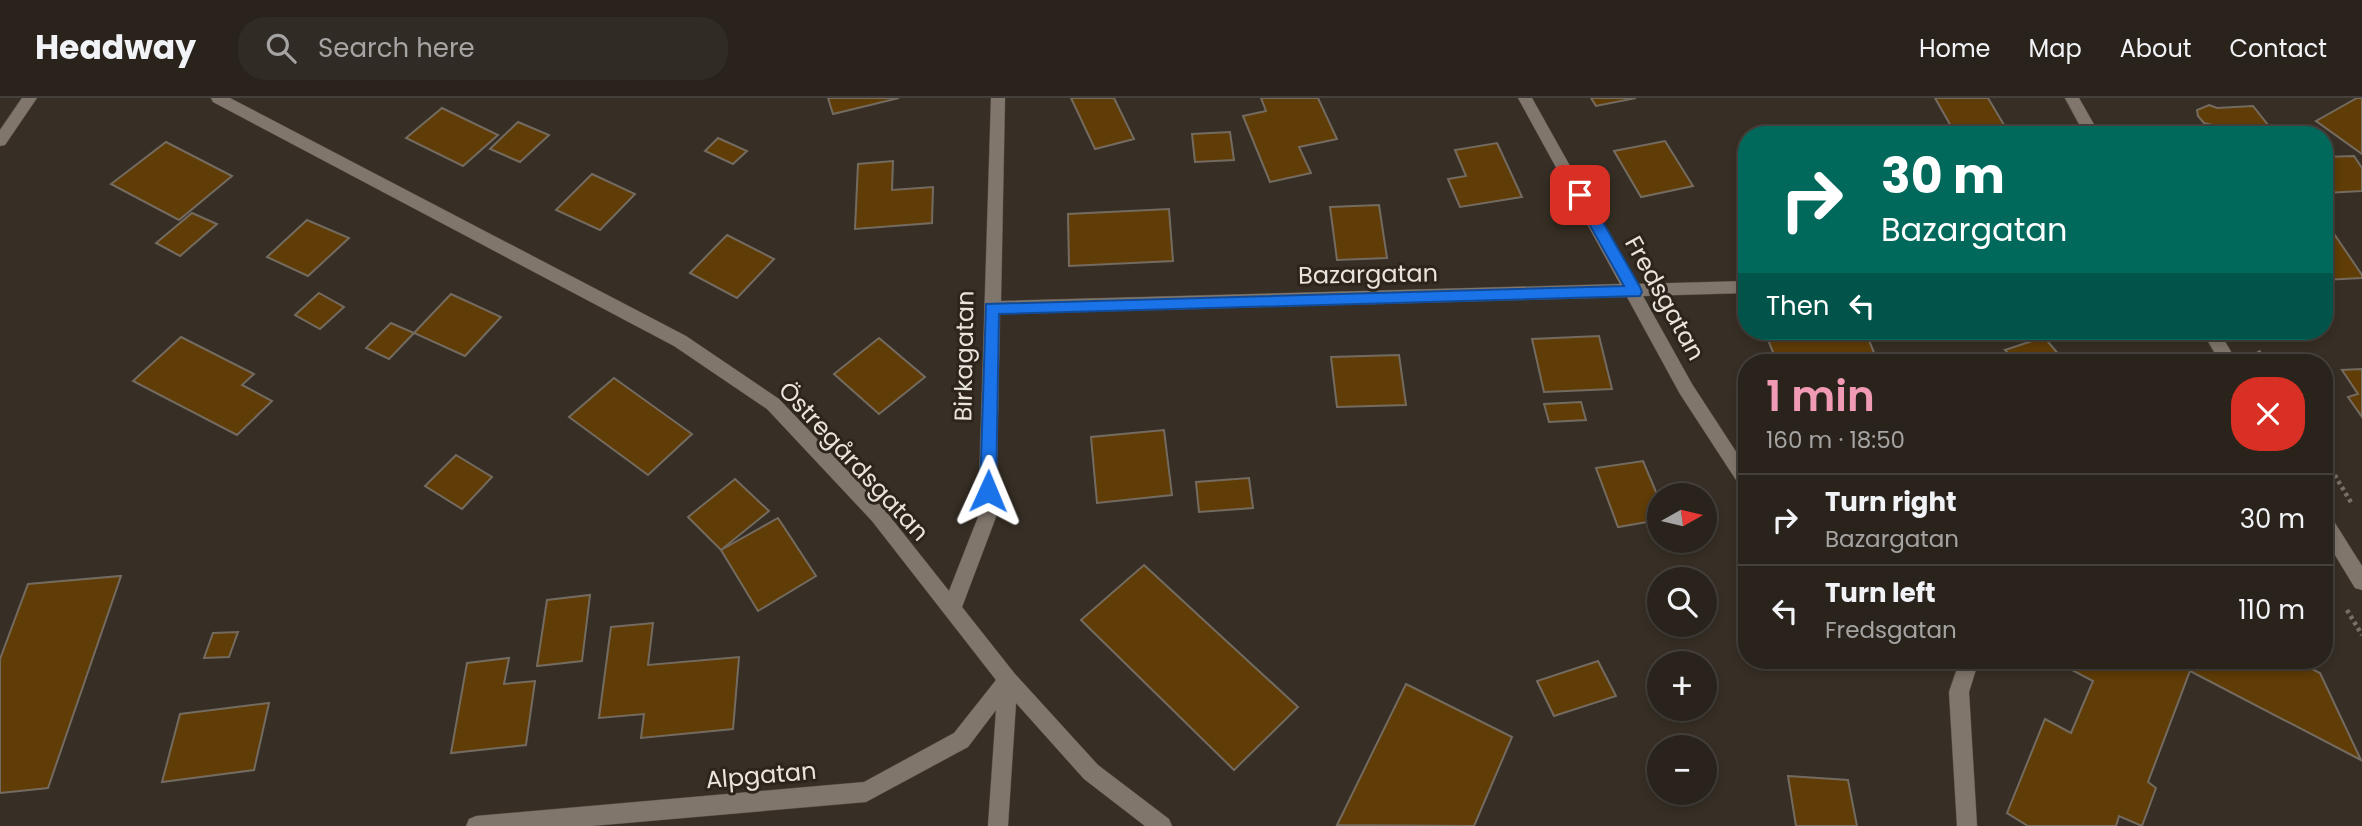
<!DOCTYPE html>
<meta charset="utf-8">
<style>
body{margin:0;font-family:Poppins,sans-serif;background:#312b25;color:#f1f3f6;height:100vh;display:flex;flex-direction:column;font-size:26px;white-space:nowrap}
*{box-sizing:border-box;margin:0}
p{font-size:23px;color:#a5a4a3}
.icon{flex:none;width:38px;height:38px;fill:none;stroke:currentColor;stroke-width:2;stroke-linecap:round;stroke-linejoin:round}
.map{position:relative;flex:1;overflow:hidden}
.sheet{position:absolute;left:1738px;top:256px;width:595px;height:315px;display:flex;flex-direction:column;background:#29231c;border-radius:28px;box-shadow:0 4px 10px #0003,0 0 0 2px #45403b}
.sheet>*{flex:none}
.banner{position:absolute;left:1738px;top:28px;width:595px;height:214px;border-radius:28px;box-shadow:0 4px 10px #0003,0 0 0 2px #45403b;background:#00695c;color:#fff;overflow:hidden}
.needle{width:46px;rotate:82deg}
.fabs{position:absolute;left:1647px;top:385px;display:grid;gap:14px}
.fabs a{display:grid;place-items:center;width:70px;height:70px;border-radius:50%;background:#29231c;box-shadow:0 4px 10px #0003,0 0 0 2px #45403b;font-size:35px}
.pin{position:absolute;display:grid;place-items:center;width:60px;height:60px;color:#fff;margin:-30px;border-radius:14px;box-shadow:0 4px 10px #0006}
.me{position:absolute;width:77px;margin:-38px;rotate:1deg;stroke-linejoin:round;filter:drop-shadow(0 0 5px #0008)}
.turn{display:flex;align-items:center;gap:24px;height:147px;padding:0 28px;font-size:32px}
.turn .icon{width:91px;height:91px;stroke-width:2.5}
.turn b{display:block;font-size:49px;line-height:60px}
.then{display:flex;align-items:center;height:66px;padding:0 28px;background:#0003;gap:14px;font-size:26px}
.round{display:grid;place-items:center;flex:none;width:74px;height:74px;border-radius:28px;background:#312b25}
.headline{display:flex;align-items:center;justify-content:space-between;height:119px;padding:0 28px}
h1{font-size:42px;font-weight:600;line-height:52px;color:#f09ab5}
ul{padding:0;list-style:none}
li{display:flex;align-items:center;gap:21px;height:91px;padding:0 28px;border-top:2px solid #45403b}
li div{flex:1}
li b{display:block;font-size:26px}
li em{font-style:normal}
header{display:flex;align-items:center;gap:42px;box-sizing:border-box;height:98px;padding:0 35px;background:#29231c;border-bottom:2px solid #45403b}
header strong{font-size:33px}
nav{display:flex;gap:38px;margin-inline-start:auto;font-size:24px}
.search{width:490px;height:63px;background:#312b25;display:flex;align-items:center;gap:18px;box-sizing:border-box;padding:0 24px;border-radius:28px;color:#a5a4a3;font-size:26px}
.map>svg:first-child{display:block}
.building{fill:#603c06;stroke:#746b60;stroke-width:2}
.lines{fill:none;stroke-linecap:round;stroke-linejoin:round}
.street-casing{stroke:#534c44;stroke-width:1}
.secondary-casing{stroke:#534c44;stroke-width:1}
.path{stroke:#777067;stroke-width:4.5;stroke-dasharray:3.5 3.5;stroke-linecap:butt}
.street{fill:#80766c;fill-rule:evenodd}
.secondary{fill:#80766c;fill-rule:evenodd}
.route{fill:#1a73e8;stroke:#114b97;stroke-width:2}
.labels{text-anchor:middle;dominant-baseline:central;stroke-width:6;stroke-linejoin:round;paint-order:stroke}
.street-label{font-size:24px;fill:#e9e4dd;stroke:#2d251c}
</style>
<header>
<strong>Headway</strong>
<div class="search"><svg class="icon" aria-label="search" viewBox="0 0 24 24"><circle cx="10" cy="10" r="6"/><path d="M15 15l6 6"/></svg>Search here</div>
<nav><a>Home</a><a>Map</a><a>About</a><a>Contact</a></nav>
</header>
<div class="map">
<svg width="2362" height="728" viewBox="0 0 2362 728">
<rect width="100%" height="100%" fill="#372f25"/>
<g class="building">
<polygon points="828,0 899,0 833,16"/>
<polygon points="1071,0 1114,0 1134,41 1095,51"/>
<polygon points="1261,0 1318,0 1337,41 1299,49 1311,75 1270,84 1243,18 1266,13"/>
<polygon points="1591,0 1636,0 1596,8"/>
<polygon points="1935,0 1988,0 2010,37 1956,37"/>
<polygon points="2357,0 2362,0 2362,56 2316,23"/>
<polygon points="2209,7 2217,10 2253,8 2276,37 2220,37 2212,27 2204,25 2198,18 2197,12"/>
<polygon points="442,10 498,37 463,68 406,40"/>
<polygon points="518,24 549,37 520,64 490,51"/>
<polygon points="1230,34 1234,62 1195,64 1192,36"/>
<polygon points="718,40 747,53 733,66 705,53"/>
<polygon points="1665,43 1693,88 1641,99 1614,53"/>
<polygon points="166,44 232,78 179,122 111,86"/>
<polygon points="1497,45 1522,99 1460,109 1448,81 1466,78 1455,52"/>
<polygon points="2354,58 2362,70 2362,93 2326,95 2324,59"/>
<polygon points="893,63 892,92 933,89 932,125 855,131 858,66"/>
<polygon points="592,76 635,96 600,132 556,112"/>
<polygon points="1379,107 1387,160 1337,162 1330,109"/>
<polygon points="1169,111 1173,163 1069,168 1068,116"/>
<polygon points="192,115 217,126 180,158 156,145"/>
<polygon points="2324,121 2362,177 2362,180 2324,182"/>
<polygon points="307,122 349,140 308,178 267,159"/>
<polygon points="727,137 774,161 737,200 690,175"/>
<polygon points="319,195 344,209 320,231 295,217"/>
<polygon points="451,196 501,219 465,258 414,235"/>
<polygon points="391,225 414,235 389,261 366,250"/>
<polygon points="1828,233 1865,233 1878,264 1777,264 1766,237"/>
<polygon points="1599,238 1612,291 1544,294 1532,241"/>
<polygon points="181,239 254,276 242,287 272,303 237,337 133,283"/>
<polygon points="2044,239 2065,264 2016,264 2005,252"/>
<polygon points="879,240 925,279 879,316 834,276"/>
<polygon points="1399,257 1406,307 1337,309 1331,259"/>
<polygon points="2362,271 2362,319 2348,299 2358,296 2342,272"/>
<polygon points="614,280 692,336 648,377 569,319"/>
<polygon points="1581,304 1586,322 1549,324 1544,306"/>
<polygon points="1164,332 1172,397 1097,405 1091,339"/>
<polygon points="456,357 492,379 462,411 425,388"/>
<polygon points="1643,363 1659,401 1659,422 1618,429 1596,370"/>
<polygon points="1249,380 1253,410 1199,414 1196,384"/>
<polygon points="735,381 769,413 721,452 688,419"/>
<polygon points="778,420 816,478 758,513 721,452"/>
<polygon points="1144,467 1298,609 1234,672 1081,522"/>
<polygon points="121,478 48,690 0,695 0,561 28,486"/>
<polygon points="590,497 582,563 537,568 547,502"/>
<polygon points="653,525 648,567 739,559 733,631 641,640 644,616 599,620 611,529"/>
<polygon points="238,534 229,559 204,560 213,535"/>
<polygon points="509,560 504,586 535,583 526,647 451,655 467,565"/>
<polygon points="2074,562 2294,562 2320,575 2361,662 2190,573 2148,684 2156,690 2142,728 2119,718 2116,728 2028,728 2007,715 2045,621 2071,635 2093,583 2070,571"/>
<polygon points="1598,563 1616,598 1554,618 1537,583"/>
<polygon points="1406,586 1512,639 1474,728 1337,727"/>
<polygon points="269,605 254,672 162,684 180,616"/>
<polygon points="1788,678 1848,682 1857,728 1796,728"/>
</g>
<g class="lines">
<g class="street-casing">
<g id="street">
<polygon points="22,0 37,0 5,47 0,48 0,32"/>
<polygon points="211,0 230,0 686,238 779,301 884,411 949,493 978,419 991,0 1005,0 1001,203 1620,186 1518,0 1532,0 1636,186 1746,183 1746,195 1643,198 1692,286 1746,369 1746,390 1740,388 1680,296 1627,199 1000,216 996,419 962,509 1015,576 1098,667 1169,721 1172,728 1145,728 1084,681 1016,605 1008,728 988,728 996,612 968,649 866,704 592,728 466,728 469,721 476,718 864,684 954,635 996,582 872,423 767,311 674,248 213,4"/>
<polygon points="1960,562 1979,562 1969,594 1977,728 1957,728 1949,594"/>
</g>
</g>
<g class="secondary-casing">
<g id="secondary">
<polygon points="2065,0 2079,0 2100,37 2085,37"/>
<polygon points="2202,233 2219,233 2237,264 2220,264"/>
<polygon points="2324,415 2330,417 2362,468 2362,492 2355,490 2324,439"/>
</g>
</g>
<g class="path">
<polyline points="2258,253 2265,264"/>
<polyline points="2324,359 2352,406"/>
<polyline points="2347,512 2362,537"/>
</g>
<use href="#street" class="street"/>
<use href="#secondary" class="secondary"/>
</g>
<polygon class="route" points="1580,92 1585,93 1640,189 1642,194 1640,198 999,216 996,393 994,398 982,398 980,393 986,206 1624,188 1573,97"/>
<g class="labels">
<g class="street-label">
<text transform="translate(1368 176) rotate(-1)">Bazargatan</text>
<text transform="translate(1665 200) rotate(61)">Fredsgatan</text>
<text transform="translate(964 258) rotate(-89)">Birkagatan</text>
<text transform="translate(854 363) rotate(47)">Östregårdsgatan</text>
<text transform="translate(761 677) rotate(-5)">Alpgatan</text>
</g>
</g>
</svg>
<div class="fabs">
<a><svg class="needle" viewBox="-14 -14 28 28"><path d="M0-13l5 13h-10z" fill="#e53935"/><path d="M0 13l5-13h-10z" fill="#a5a4a3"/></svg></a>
<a><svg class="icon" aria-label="search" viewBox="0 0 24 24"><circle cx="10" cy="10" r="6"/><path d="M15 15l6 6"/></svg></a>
<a>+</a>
<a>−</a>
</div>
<div class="pin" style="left:1580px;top:97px;background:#d93025"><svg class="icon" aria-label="arrive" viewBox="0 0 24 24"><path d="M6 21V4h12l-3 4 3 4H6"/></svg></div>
<svg class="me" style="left:988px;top:393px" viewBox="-20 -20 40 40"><path d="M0-17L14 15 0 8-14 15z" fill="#1a73e8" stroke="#fff" stroke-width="4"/></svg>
<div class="banner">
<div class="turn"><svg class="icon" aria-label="right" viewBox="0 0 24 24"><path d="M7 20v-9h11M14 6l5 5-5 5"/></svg><div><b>30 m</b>Bazargatan</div></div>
<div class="then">Then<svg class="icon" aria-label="left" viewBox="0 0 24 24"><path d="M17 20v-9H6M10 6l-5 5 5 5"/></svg></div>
</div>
<section class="sheet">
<div class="headline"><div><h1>1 min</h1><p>160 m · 18:50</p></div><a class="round" style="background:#d93025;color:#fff"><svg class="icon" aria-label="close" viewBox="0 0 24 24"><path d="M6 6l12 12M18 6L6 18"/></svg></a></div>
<ul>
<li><svg class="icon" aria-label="right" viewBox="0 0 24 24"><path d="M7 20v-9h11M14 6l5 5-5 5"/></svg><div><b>Turn right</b><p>Bazargatan</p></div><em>30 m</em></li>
<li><svg class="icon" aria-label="left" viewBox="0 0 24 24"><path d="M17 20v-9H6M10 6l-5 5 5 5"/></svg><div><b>Turn left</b><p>Fredsgatan</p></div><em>110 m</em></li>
</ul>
</section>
</div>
